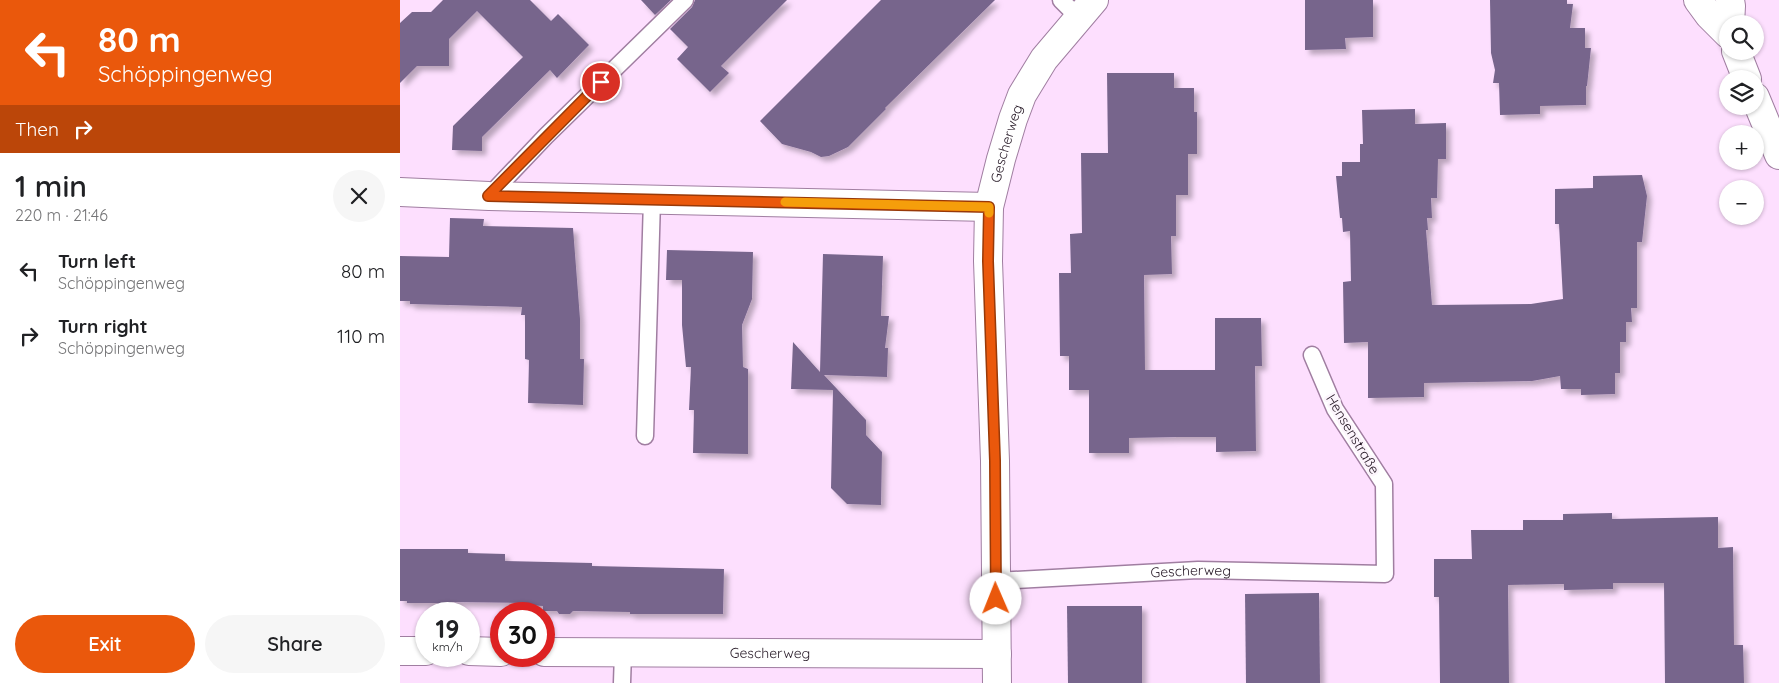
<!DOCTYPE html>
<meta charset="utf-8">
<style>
body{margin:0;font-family:Quicksand,sans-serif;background:#f6f6f6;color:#202124;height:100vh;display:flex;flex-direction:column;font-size:19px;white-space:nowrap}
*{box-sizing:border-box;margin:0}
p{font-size:16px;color:#757577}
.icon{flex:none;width:28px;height:28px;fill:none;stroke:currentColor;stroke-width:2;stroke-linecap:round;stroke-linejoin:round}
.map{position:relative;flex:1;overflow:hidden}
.panel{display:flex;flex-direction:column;background:#fff;width:400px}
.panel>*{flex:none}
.hud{background:#ea580c;color:#fff;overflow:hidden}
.controls{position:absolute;left:1319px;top:15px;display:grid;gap:10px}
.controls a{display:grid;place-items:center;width:45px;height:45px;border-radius:50%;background:#fff;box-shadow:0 1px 4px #0004;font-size:25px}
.speed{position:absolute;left:15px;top:602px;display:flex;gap:10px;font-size:25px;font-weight:700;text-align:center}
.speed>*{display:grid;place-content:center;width:65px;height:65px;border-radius:50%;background:#fff;box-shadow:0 1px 4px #0004;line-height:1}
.speed small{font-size:12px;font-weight:400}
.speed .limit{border:8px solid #d22;background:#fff;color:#111}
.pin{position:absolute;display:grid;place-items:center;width:42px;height:42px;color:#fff;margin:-21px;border:2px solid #fff;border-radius:50%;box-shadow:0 1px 5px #0007}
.me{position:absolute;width:55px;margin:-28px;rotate:359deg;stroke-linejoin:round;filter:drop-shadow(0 0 4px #0008)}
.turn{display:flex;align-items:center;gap:18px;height:105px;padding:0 15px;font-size:22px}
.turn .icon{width:65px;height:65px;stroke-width:2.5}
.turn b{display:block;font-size:35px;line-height:42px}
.then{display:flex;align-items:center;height:48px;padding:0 15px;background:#0003;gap:10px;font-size:19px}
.round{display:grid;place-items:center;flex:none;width:52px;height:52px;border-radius:26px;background:#f6f6f6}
.summary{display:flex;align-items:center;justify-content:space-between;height:85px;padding:0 15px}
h1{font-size:30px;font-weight:600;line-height:38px}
.primary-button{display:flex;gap:10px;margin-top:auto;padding:10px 15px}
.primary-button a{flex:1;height:58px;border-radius:30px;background:#ea580c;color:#fff;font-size:20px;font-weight:600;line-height:58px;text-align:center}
.primary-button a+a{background:#f6f6f6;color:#202124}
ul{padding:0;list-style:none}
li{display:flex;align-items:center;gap:15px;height:65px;padding:0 15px}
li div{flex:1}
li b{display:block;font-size:19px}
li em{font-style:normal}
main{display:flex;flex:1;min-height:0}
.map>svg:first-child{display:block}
.building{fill:#77658c;filter:url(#shadow)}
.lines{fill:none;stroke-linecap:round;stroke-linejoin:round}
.service-casing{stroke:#a07ea1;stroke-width:19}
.minor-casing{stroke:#a07ea1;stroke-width:30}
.secondary-casing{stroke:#a07ea1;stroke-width:30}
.service{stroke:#fff;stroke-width:16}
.minor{stroke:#fff;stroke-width:28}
.secondary{stroke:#fff;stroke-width:28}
.route-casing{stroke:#983908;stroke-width:12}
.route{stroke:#ea580c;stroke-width:9}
.slow{stroke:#f59e0b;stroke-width:9}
.labels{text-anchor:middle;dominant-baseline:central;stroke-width:5;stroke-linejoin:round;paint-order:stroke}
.street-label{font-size:14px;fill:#261926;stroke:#fcf5fc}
</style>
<main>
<section class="panel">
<div class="hud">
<div class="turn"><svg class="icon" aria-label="left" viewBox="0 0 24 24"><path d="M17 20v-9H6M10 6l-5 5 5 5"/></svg><div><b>80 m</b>Schöppingenweg</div></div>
<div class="then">Then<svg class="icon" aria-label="right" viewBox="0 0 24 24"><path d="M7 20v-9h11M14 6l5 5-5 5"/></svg></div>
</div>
<div class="summary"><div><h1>1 min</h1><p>220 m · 21:46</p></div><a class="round"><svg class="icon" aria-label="close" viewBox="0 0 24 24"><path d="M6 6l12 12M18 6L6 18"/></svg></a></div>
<ul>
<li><svg class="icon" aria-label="left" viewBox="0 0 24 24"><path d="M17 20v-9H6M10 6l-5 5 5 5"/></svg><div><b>Turn left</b><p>Schöppingenweg</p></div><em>80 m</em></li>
<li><svg class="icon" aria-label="right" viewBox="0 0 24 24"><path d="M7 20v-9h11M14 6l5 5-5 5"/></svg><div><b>Turn right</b><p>Schöppingenweg</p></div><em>110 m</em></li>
</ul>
<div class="primary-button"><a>Exit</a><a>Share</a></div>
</section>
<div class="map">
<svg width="1379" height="683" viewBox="0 0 1379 683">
<defs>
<filter id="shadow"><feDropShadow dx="4.5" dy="4.5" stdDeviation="2.5" flood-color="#0004"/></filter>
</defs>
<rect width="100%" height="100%" fill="#fddffe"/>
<g class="building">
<polygon points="43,0 130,0 151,21 158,14 189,45 157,78 150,70 82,137 82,151 52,150 53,126 123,57 77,11 49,39 49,66 17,66 0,83 0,23 12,12 31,12"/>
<polygon points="241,0 271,0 255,15"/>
<polygon points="295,0 387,0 321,66 329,73 310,92 277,59 288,47 270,29 292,7"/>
<polygon points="481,0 595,0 485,108 486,109 448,147 429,156 421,157 411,152 382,144 360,121"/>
<polygon points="905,0 973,0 973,37 945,38 946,49 905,50"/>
<polygon points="1090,0 1167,0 1167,4 1173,4 1170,28 1185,28 1185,48 1191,48 1187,86 1186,86 1186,105 1140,106 1140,114 1100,115 1099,83 1093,83 1095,70 1091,53"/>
<polygon points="707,73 774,73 774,88 794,88 794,112 797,112 797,154 788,154 788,195 776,195 776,236 771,236 772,274 744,275 745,370 815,370 815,318 861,318 862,366 855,366 856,451 816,452 816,437 777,437 729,438 729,453 689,453 689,390 669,390 669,356 660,356 659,273 671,273 670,234 682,233 681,153 708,153"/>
<polygon points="1015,109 1015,124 1046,123 1046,159 1038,159 1037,198 1031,198 1032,218 1027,218 1028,230 1026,230 1032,305 1131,304 1163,299 1159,224 1155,224 1155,189 1193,188 1193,176 1242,175 1247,196 1242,242 1237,242 1237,308 1231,308 1232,322 1226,322 1226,342 1220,342 1220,373 1215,373 1215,394 1181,395 1181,389 1161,389 1160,376 1132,381 1024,383 1024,397 968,398 968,342 944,343 943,282 951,281 950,231 943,232 942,218 940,218 936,176 942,176 942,162 960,162 960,144 963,144 962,110"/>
<polygon points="50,218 84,219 83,226 173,228 180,319 180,359 184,359 183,405 128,403 129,360 125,359 125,315 121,315 122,307 10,304 10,301 0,301 0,256 49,257"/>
<polygon points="267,250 353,252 352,299 342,325 343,367 348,369 348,454 293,453 294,410 289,410 291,367 286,367 282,325 282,280 266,280"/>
<polygon points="423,254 483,256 481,316 489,316 485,348 488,348 487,377 424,375 466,420 466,435 482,452 481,505 447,504 431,488 433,390 391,389 393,342 420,372"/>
<polygon points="1212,513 1212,519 1318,517 1318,548 1333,547 1334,645 1343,645 1344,683 1265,683 1264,583 1213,583 1213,589 1164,590 1164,584 1108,585 1109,683 1040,683 1039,597 1034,597 1034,559 1072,559 1071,530 1123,530 1123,520 1163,520 1163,514"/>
<polygon points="0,549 68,549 68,553 105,554 105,561 192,563 192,566 324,569 323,614 230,614 230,612 173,611 170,614 159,614 157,611 143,611 143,606 126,605 126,603 51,602 44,610 37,603 7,603 7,601 0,601"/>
<polygon points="919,593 920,683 846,683 845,594"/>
<polygon points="667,606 742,606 742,683 668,683"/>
</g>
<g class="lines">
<g class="service-casing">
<g id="service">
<polyline points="661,0 678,17"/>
<polyline points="89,196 146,136 285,0"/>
<polyline points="245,436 252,200"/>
<path id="s1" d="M596,581L798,570L985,574L984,484L935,409L912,355"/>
<polyline points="222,683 223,652"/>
</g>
</g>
<g class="minor-casing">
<g id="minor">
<polyline points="0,192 89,196 589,207"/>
<polyline points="0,651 26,651"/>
<polyline points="69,651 101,652"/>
<path id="s2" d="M144,652L597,654"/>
<path id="s3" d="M597,683L595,461L588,261L589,207L601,159L613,119L622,95L644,59L694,0"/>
</g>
</g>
<g class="secondary-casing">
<g id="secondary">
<polyline points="1298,0 1309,15 1328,34"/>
<polyline points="1330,24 1331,6 1330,0"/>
<polyline points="1336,51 1347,79"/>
<polyline points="1355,97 1379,155"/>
</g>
</g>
<use href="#service" class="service"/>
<use href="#minor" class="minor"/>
<use href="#secondary" class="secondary"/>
</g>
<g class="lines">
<g class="route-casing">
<polyline id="route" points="201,82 88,196 589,207 588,261 595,461 596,599"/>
</g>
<use href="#route" class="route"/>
<polyline class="slow" points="385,202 589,207 589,213"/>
</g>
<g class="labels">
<g class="street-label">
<text stroke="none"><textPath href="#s3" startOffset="542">Gescherweg</textPath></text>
<text transform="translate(953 434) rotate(59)">Hensenstraße</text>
<text stroke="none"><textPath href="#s1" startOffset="195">Gescherweg</textPath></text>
<text stroke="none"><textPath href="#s2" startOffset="226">Gescherweg</textPath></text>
</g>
</g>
</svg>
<div class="controls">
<a><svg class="icon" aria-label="search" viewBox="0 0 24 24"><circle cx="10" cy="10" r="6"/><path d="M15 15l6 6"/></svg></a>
<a><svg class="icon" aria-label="layers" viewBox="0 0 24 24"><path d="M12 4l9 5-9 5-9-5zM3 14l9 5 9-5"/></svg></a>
<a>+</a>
<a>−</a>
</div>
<div class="speed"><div>19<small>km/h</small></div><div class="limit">30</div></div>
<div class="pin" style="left:201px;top:82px;background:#d93025"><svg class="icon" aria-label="arrive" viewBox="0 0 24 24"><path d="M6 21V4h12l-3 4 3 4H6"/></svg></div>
<svg class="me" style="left:596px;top:599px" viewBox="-20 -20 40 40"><circle r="19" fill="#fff"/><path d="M0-13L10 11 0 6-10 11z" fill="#ea580c"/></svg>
</div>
</main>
